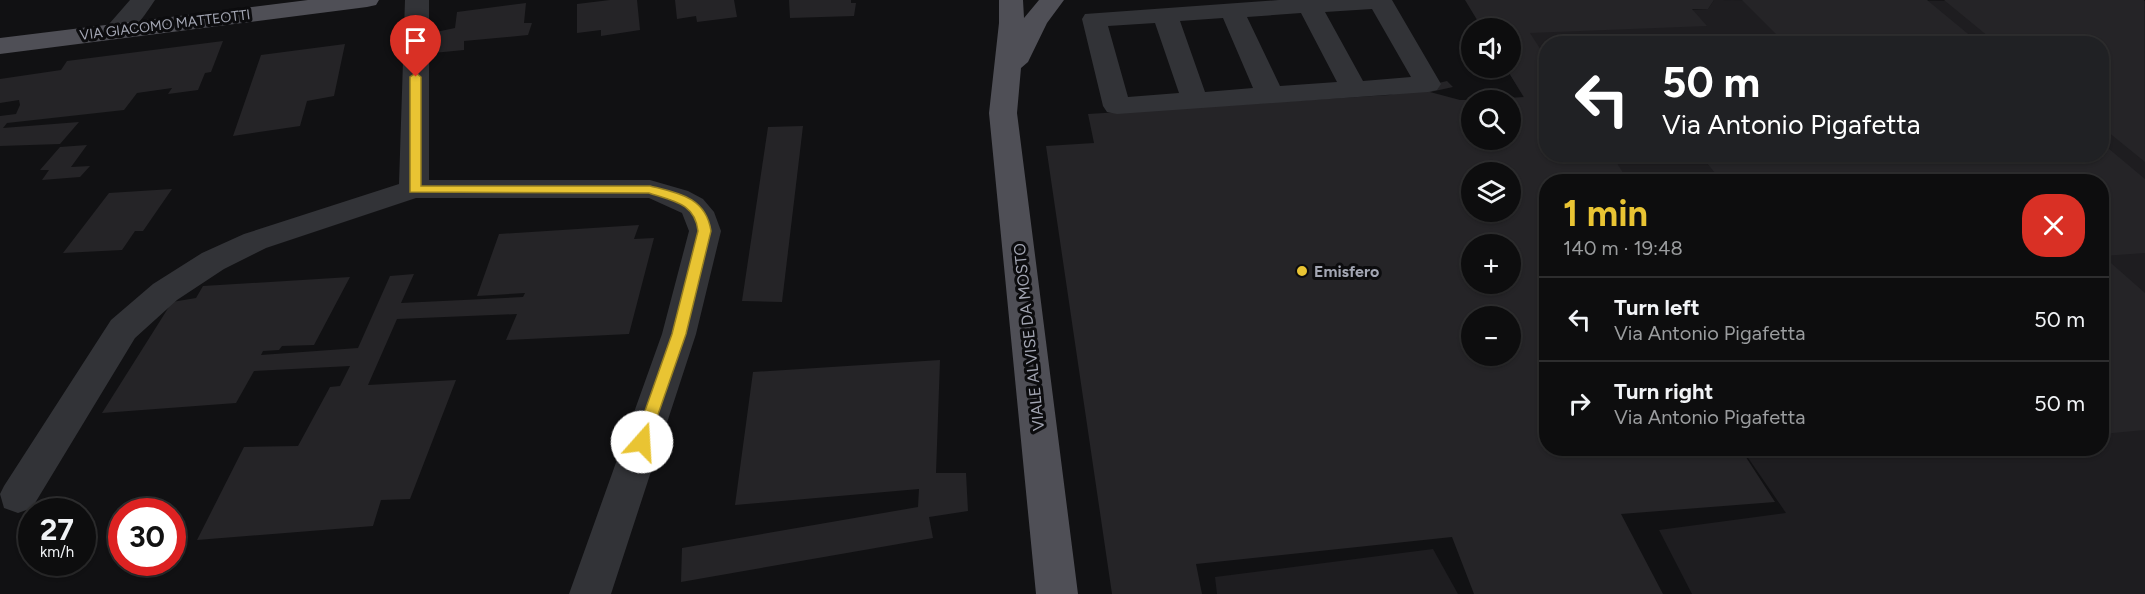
<!DOCTYPE html>
<meta charset="utf-8">
<style>
body{margin:0;font-family:Figtree,sans-serif;background:#1b1b1c;color:#f1f3f6;height:100vh;display:flex;flex-direction:column;font-size:22px;white-space:nowrap}
*{box-sizing:border-box;margin:0}
p{font-size:20px;color:#9a9c9e}
.icon{flex:none;width:33px;height:33px;fill:none;stroke:currentColor;stroke-width:2;stroke-linecap:round;stroke-linejoin:round}
.map{position:relative;flex:1;overflow:hidden}
.details{position:absolute;left:1539px;top:174px;width:570px;height:282px;display:flex;flex-direction:column;background:#0d0d0e;border-radius:24px;box-shadow:0 2px 4px #0004,0 0 0 2px #2d2d2e}
.details>*{flex:none}
.banner{position:absolute;left:1539px;top:36px;width:570px;height:126px;border-radius:24px;box-shadow:0 2px 4px #0004,0 0 0 2px #2d2d2e;background:#202124;color:#fff;overflow:hidden}
.fabs{position:absolute;left:1461px;top:18px;display:grid;gap:12px}
.fabs a{display:grid;place-items:center;width:60px;height:60px;border-radius:50%;background:#0d0d0e;box-shadow:0 2px 4px #0004,0 0 0 2px #2d2d2e;font-size:30px}
.speed{position:absolute;left:18px;top:498px;display:flex;gap:12px;font-size:30px;font-weight:700;text-align:center}
.speed>*{display:grid;place-content:center;width:78px;height:78px;border-radius:50%;background:#0d0d0e;box-shadow:0 2px 4px #0004,0 0 0 2px #2d2d2e;line-height:1}
.speed small{font-size:15px;font-weight:400}
.speed .limit{border:9px solid #d22;background:#fff;color:#111}
.pin{position:absolute;display:grid;place-items:center;width:51px;height:51px;color:#fff;margin:-62px -26px;border-radius:50% 50% 50% 0;rotate:-45deg;box-shadow:0 0 6px #0007}
.pin .icon{rotate:45deg}
.me{position:absolute;width:66px;margin:-33px;rotate:19deg;stroke-linejoin:round;filter:drop-shadow(0 0 4px #0008)}
.turn{display:flex;align-items:center;gap:21px;height:126px;padding:0 24px;font-size:27px}
.turn .icon{width:78px;height:78px;stroke-width:2.5}
.turn b{display:block;font-size:42px;line-height:51px}
.round{display:grid;place-items:center;flex:none;width:63px;height:63px;border-radius:24px;background:#1b1b1c}
.head{display:flex;align-items:center;justify-content:space-between;height:102px;padding:0 24px}
h1{font-size:36px;font-weight:700;line-height:45px;color:#e9c433}
ul{padding:0;list-style:none}
li{display:flex;align-items:center;gap:18px;height:84px;padding:0 24px;border-top:2px solid #2d2d2e}
li div{flex:1}
li b{display:block;font-size:22px}
li em{font-style:normal}
.map>svg:first-child{display:block}
.built{fill:#1e1d20}
.building{fill:#252427;fill-rule:evenodd}
.lines{fill:none;stroke-linecap:round;stroke-linejoin:round}
.minor{fill:#323337;fill-rule:evenodd}
.major{fill:#4f4f56;fill-rule:evenodd}
.route{fill:#e9c433;stroke:#977f21;stroke-width:1.5}
.poi-dot{fill:#e9c433;stroke:#0c0c0e;stroke-width:2}
.labels{text-anchor:middle;dominant-baseline:central;stroke-width:6;stroke-linejoin:round;paint-order:stroke}
.far-street-label{font-size:14px;fill:#a3a6b3;stroke:#0c0c0e}
.poi-label{font-size:16px;font-weight:bold;fill:#a3a6b3;stroke:#0c0c0e;text-anchor:start}
.street-label{font-size:16px;fill:#a3a6b3;stroke:#0c0c0e}
</style>
<div class="map">
<svg width="2145" height="594" viewBox="0 0 2145 594">
<rect width="100%" height="100%" fill="#111113"/>
<g class="built">
<polygon points="1714,0 2145,1 2145,594 1692,594 1659,530 1786,513 1742,449 2102,448 2102,182 1576,182 1559,155 2102,154 2102,44 1546,44 1546,134 1506,68 1510,68 1510,28 1482,28 1476,19 1708,9"/>
<polygon points="1433,549 1458,594 1217,594 1215,577"/>
</g>
<g class="building">
<polygon points="610,0 637,0 640,30 601,36 601,30 577,33 577,4"/>
<polygon points="675,0 734,0 737,17 697,22 696,16 677,19"/>
<polygon points="789,0 851,0 851,3 856,3 854,16 790,18"/>
<path d="M1465,0H1714L1708,9H1692L1707,26L1530,33L1546,58V154H1611L1629,182H1546V448H1740L1775,502L1621,514L1663,594H1474L1452,537L1196,564L1202,594H1112L1046,146L1094,143L1088,114L1389,95L1447,81L1453,87L1430,92L1460,100H1472V140H1510V100L1492,99L1524,97L1506,68H1510V28H1482ZM1472,172H1510V212H1472ZM1472,244H1510V284H1472ZM1472,316H1510V356H1472Z"/>
<polygon points="1742,0 1927,0 1973,38 1989,37 1944,0 2144,0 2145,162 2102,127 2102,44 1757,44 1782,40"/>
<polygon points="526,3 524,23 532,23 528,35 464,41 464,50 433,53 436,32 455,28 457,12"/>
<polygon points="223,41 211,72 205,73 198,90 168,94 172,88 137,93 124,110 7,123 3,128 79,122 60,144 0,146 0,116 16,114 20,105 19,100 0,103 0,79 61,70 67,61"/>
<polygon points="345,44 334,96 307,101 300,126 233,136 261,55"/>
<polygon points="803,126 782,302 742,301 768,127"/>
<polygon points="2102,143 2145,179 2145,253 2103,256 2145,293 2145,430 2102,434 2102,182 1722,182 1700,154 2102,154"/>
<polygon points="87,145 71,167 90,166 80,177 42,180 49,170 40,170 60,147"/>
<polygon points="172,189 143,231 135,231 122,250 63,253 109,193"/>
<polygon points="639,225 634,239 654,238 629,334 506,340 517,314 397,319 368,385 456,380 410,499 381,500 373,526 197,540 244,447 298,446 330,387 340,386 350,366 254,371 236,403 102,413 172,302 196,298 203,286 350,277 314,345 282,346 279,350 263,351 261,355 358,348 390,276 414,274 401,303 523,297 525,293 477,296 499,234"/>
<polygon points="940,360 936,473 966,473 968,511 929,517 933,538 681,582 682,548 918,507 919,489 735,505 753,372"/>
</g>
<g class="lines">
<g class="minor">
<path d="M130,0H155C144,16 129,42 107,36L103,31Z"/>
<polygon points="405,0 429,0 429,180 650,180 688,191 703,199 714,212 721,231 696,334 611,594 569,594 662,334 689,231 682,213 649,198 416,198 266,248 224,269 177,300 135,338 32,508 18,513 4,508 0,494 4,486 111,320 153,284 202,253 244,234 399,184"/>
<path d="M1279,0H1392L1441,84L1437,90L1428,92L1117,114L1107,112L1103,106L1082,19L1085,14ZM1372,9L1411,77L1363,81L1325,12ZM1301,13L1337,82L1280,86L1247,17ZM1223,18L1253,88L1205,92L1180,21ZM1155,23L1179,93L1128,97L1108,26Z"/>
</g>
<g class="major">
<polygon points="308,0 379,0 376,5 367,7 0,54 0,38"/>
<polygon points="999,0 1023,0 1024,18 1039,0 1064,0 1047,23 1028,62 1021,68 1017,113 1078,594 1036,594 989,113 999,23"/>
</g>
</g>
<path class="route" d="M416,73L421,77V186H650C678,193 706,197 711,231L686,334L647,446H637L634,442L672,334L698,231C695,203 673,201 649,193L410,192V77Z"/>
<circle class="poi-dot" cx="1302" cy="271" r="6"/>
<g class="labels">
<g class="far-street-label">
<text transform="translate(165 25) rotate(-7)">VIA GIACOMO MATTEOTTI</text>
</g>
<g class="poi-label">
<text x="1314" y="271">Emisfero</text>
</g>
<g class="street-label">
<text transform="translate(1029 337) rotate(-96)">VIALE ALVISE DA MOSTO</text>
</g>
</g>
</svg>
<div class="fabs">
<a><svg class="icon" aria-label="sound" viewBox="0 0 24 24"><path d="M4 9h4l5-4v14l-5-4H4zM17 9q2 3 0 6"/></svg></a>
<a><svg class="icon" aria-label="search" viewBox="0 0 24 24"><circle cx="10" cy="10" r="6"/><path d="M15 15l6 6"/></svg></a>
<a><svg class="icon" aria-label="layers" viewBox="0 0 24 24"><path d="M12 4l9 5-9 5-9-5zM3 14l9 5 9-5"/></svg></a>
<a>+</a>
<a>−</a>
</div>
<div class="speed"><div>27<small>km/h</small></div><div class="limit">30</div></div>
<div class="pin" style="left:416px;top:77px;background:#d93025"><svg class="icon" aria-label="arrive" viewBox="0 0 24 24"><path d="M6 21V4h12l-3 4 3 4H6"/></svg></div>
<svg class="me" style="left:642px;top:442px" viewBox="-20 -20 40 40"><circle r="19" fill="#fff"/><path d="M0-13L10 11 0 6-10 11z" fill="#e9c433"/></svg>
<div class="banner">
<div class="turn"><svg class="icon" aria-label="left" viewBox="0 0 24 24"><path d="M17 20v-9H6M10 6l-5 5 5 5"/></svg><div><b>50 m</b>Via Antonio Pigafetta</div></div>
</div>
<section class="details">
<div class="head"><div><h1>1 min</h1><p>140 m · 19:48</p></div><a class="round" style="background:#d93025;color:#fff"><svg class="icon" aria-label="close" viewBox="0 0 24 24"><path d="M6 6l12 12M18 6L6 18"/></svg></a></div>
<ul>
<li><svg class="icon" aria-label="left" viewBox="0 0 24 24"><path d="M17 20v-9H6M10 6l-5 5 5 5"/></svg><div><b>Turn left</b><p>Via Antonio Pigafetta</p></div><em>50 m</em></li>
<li><svg class="icon" aria-label="right" viewBox="0 0 24 24"><path d="M7 20v-9h11M14 6l5 5-5 5"/></svg><div><b>Turn right</b><p>Via Antonio Pigafetta</p></div><em>50 m</em></li>
</ul>
</section>
</div>
